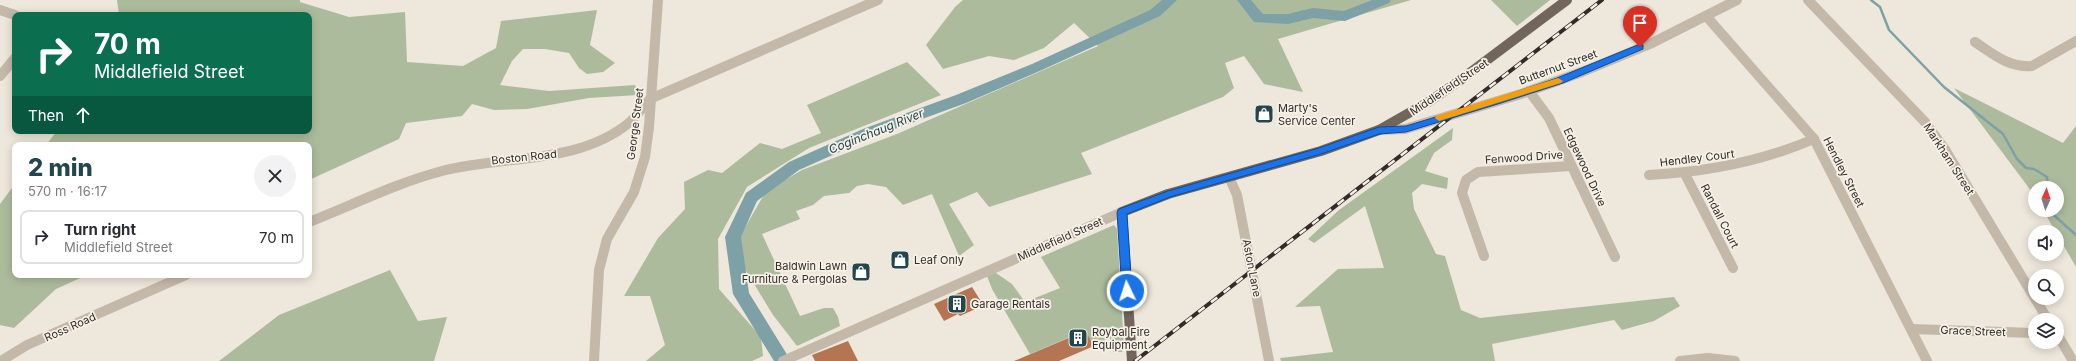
<!DOCTYPE html>
<meta charset="utf-8">
<style>
body{margin:0;font-family:Inter,sans-serif;background:#f2f2f3;color:#2b2b33;height:100vh;display:flex;flex-direction:column;font-size:15px;white-space:nowrap}
*{box-sizing:border-box;margin:0}
p{font-size:13px;color:#7c7c81}
.icon{flex:none;width:22px;height:22px;fill:none;stroke:currentColor;stroke-width:2;stroke-linecap:round;stroke-linejoin:round}
.map{position:relative;flex:1;overflow:hidden}
.sheet{position:absolute;left:12px;top:142px;width:300px;height:136px;display:flex;flex-direction:column;background:#fff;border-radius:8px;box-shadow:0 2px 10px #0003}
.sheet>*{flex:none}
.hud{position:absolute;left:12px;top:12px;width:300px;height:122px;border-radius:8px;box-shadow:0 2px 10px #0003;background:#0b6e4f;color:#fff;overflow:hidden}
.needle{width:26px;rotate:3deg}
.tools{position:absolute;left:2028px;top:181px;display:grid;gap:8px}
.tools a{display:grid;place-items:center;width:36px;height:36px;border-radius:50%;background:#fff;box-shadow:0 2px 10px #0003;font-size:20px}
.pin{position:absolute;display:grid;place-items:center;width:34px;height:34px;color:#fff;margin:-41px -17px;border-radius:50% 50% 50% 0;rotate:-45deg;box-shadow:0 0 4px #0007}
.pin .icon{rotate:45deg}
.me{position:absolute;width:44px;margin:-22px;rotate:356deg;stroke-linejoin:round;filter:drop-shadow(0 0 3px #0008)}
.turn{display:flex;align-items:center;gap:14px;height:84px;padding:0 16px;font-size:18px}
.turn .icon{width:52px;height:52px;stroke-width:2.5}
.turn b{display:block;font-size:28px;line-height:34px}
.then{display:flex;align-items:center;height:38px;padding:0 16px;background:#0003;gap:8px;font-size:15px}
.round{display:grid;place-items:center;flex:none;width:42px;height:42px;border-radius:21px;background:#f2f2f3}
.summary{display:flex;align-items:center;justify-content:space-between;height:68px;padding:0 16px}
h1{font-size:24px;font-weight:800;line-height:30px;color:#23464e}
ul{padding:0;list-style:none}
li{display:flex;align-items:center;gap:12px;height:54px;margin:0 8px 6px;padding:0 8px;border:2px solid #e1e1e2;border-radius:8px}
li div{flex:1}
li b{display:block;font-size:15px}
li em{font-style:normal}
.map>svg:first-child{display:block}
.green{fill:#adbb9d}
.lines{fill:none;stroke-linecap:round;stroke-linejoin:round}
.stream{stroke:#7ea1a7;stroke-width:2.5}
.river{fill:#7ea1a7;fill-rule:evenodd}
.building{fill:#b57552}
.minor{stroke:#c4b8a9;stroke-width:10}
.major{stroke:#72655b;stroke-width:10}
.rail-casing{stroke:#322c28;stroke-width:4}
.rail{stroke:#f6f1e7;stroke-width:2.5;stroke-dasharray:8;stroke-linecap:butt}
.route{fill:#1a73e8;stroke:#114b97}
.slow{fill:#f59e0b}
.labels{text-anchor:middle;dominant-baseline:central;stroke-width:3.5;stroke-linejoin:round;paint-order:stroke}
.street-label{font-size:11px;fill:#322c28;stroke:#f6f1e7}
.poi-label{font-size:11px;fill:#322c28;stroke:#f6f1e7;text-anchor:start}
.water-label{font-size:12px;font-style:italic;fill:#23464e;stroke:#f6f1e7}
</style>
<div class="map">
<svg width="2076" height="361" viewBox="0 0 2076 361">
<rect width="100%" height="100%" fill="#eee7db"/>
<g class="green">
<polygon points="117,0 300,0 300,2 349,17 405,12 407,62 463,66 496,48 501,21 597,10 590,45 615,63 603,72 587,74 579,68 569,53 545,49 523,49 512,61 500,85 549,91 635,85 638,95 589,98 527,109 494,110 472,104 462,116 406,123 399,139 309,180 309,145 46,145 57,131 309,131 309,15 119,15"/>
<polygon points="963,0 1411,0 1278,39 1303,92 1264,84 1244,56 1225,63 1234,88 1223,97 1081,153 1092,174 989,207 977,192 949,204 974,245 959,256 932,194 903,205 886,187 868,184 857,186 849,193 824,196 813,205 796,211 800,219 762,234 800,316 824,308 833,308 838,317 840,326 797,346 773,315 743,266 739,238 766,191 802,170 897,134 1098,46 1074,23 1044,48 1014,60 989,56 943,69 926,45 955,7"/>
<polygon points="1491,0 1550,0 1517,26"/>
<polygon points="907,62 941,95 809,148 747,187 718,239 719,289 761,337 763,356 752,361 646,361 665,345 650,296 624,296 658,238 685,209 684,182 708,170 722,173 760,143 782,149 821,133 807,105"/>
<polygon points="1954,88 2063,143 2076,126 2076,267 2043,210 2057,210 2057,188 2035,188 2035,196"/>
<polygon points="1453,128 1452,140 1434,153 1425,171 1448,178 1447,189 1422,184 1412,193 1414,209 1436,254 1445,256 1461,310 1480,318 1674,297 1680,306 1654,321 1622,330 1614,320 1492,344 1495,361 1281,361 1280,358 1333,352 1320,306 1295,307 1338,269 1384,268 1365,206 1314,243 1308,239 1339,210"/>
<polygon points="15,184 15,275 87,275 56,289 14,328 0,325 0,204"/>
<polygon points="1114,225 1117,229 1124,347 1122,352 1113,352 1110,338 1094,346 1084,331 1030,354 992,289 987,276 993,271 1012,284 1025,302 1060,288 1041,257"/>
<polygon points="390,270 418,321 447,317 434,361 219,361 279,315"/>
</g>
<g class="lines">
<g class="stream">
<polyline points="1871,0 1880,7 1889,30 1944,87 2003,134 2017,159 2026,168 2034,169 2047,177 2048,188"/>
<polyline points="2048,210 2076,235"/>
</g>
<g class="river">
<polygon points="1162,0 1177,0 1160,16 1042,70 966,103 873,137 799,170 757,201 741,237 749,293 791,361 774,361 733,294 725,237 746,193 789,162 863,129 956,95 1032,64 1150,10"/>
<polygon points="1237,0 1251,0 1263,14 1288,14 1313,8 1344,11 1372,0 1391,0 1389,3 1345,21 1313,18 1288,24 1254,22"/>
</g>
</g>
<g class="building">
<polygon points="972,287 982,303 979,305 980,307 960,316 958,314 944,321 934,304"/>
<polygon points="1085,331 1094,346 1059,361 1014,361"/>
<polygon points="848,341 858,361 815,361 812,355"/>
</g>
<g class="lines">
<g class="minor">
<polyline points="1808,0 1925,122 1946,151 2048,320"/>
<polyline points="0,10 15,15"/>
<polyline points="1707,17 1814,139 1927,361"/>
<path d="M1975,42C1993,54 2009,68 2032,66L2076,41"/>
<polyline points="0,76 15,58"/>
<polyline points="1529,91 1549,118 1615,257"/>
<polyline points="1379,130 1405,129 1521,94 1582,72 1650,44 1737,0"/>
<polyline points="1685,174 1733,268"/>
<path d="M1649,175C1707,172 1760,162 1814,139"/>
<polyline points="1229,177 1237,195 1269,361"/>
<path d="M309,222C353,205 396,183 442,171C503,155 579,165 630,122C637,115 644,106 650,99L878,0"/>
<polyline points="1484,256 1462,193 1466,180 1478,172 1571,166"/>
<polyline points="1911,329 2035,333"/>
<polyline points="2057,334 2073,361"/>
<polyline points="1,361 27,345 186,275"/>
<polyline points="594,361 599,270 607,239 634,192 645,157 649,127 658,0"/>
<polyline points="783,361 1122,212"/>
<polyline points="1680,361 1708,358 1735,361"/>
</g>
<polyline class="major" points="1132,361 1122,212 1168,194 1321,151 1379,130 1430,101 1459,81 1567,0"/>
<g class="rail-casing">
<polyline id="rail" points="1135,361 1602,0"/>
</g>
<use href="#rail" class="rail"/>
</g>
<polygon class="route" points="1640,44 1643,45 1643,49 1563,83 1501,103 1406,132 1379,134 1321,154 1170,197 1127,214 1132,291 1127,295 1122,291 1117,212 1119,209 1168,191 1319,148 1379,127 1406,126 1495,99 1557,78"/>
<polygon class="slow" points="1558,78 1563,81 1561,83 1439,121 1435,118 1436,116"/>
<defs>
<g id="shop-square" transform="scale(1)"><rect x="-9" y="-9" width="18" height="18" rx="4" fill="#23464e" stroke="#f6f1e7"/><path d="M-5-2.5h2.3a2.7 3.5 0 0 1 5.4 0H5L5.5 6h-11ZM-1.5-2.5h3a1.5 2.3 0 0 0-3 0Z" fill="#fff"/></g>
<g id="building-square" transform="scale(1)"><rect x="-9" y="-9" width="18" height="18" rx="4" fill="#23464e" stroke="#f6f1e7"/><path d="M-4-6H4V6H1V3H-1V6H-4ZM-2.5-4.3h1.7v1.8h-1.7ZM.8-4.3h1.7v1.8H.8ZM-2.5-1h1.7V.8h-1.7ZM.8-1h1.7V.8H.8Z" fill="#fff"/></g>
</defs>
<g fill-rule="evenodd">
<use href="#shop-square" x="1264" y="114"/>
<use href="#shop-square" x="900" y="260"/>
<use href="#shop-square" x="861" y="272"/>
<use href="#building-square" x="957" y="304"/>
<use href="#building-square" x="1078" y="338"/>
</g>
<g class="labels">
<g class="street-label">
<text transform="translate(1558 67) rotate(-20)">Butternut Street</text>
<text transform="translate(1449 87) rotate(-34)">Middlefield Street</text>
<text transform="translate(635 124) rotate(-83)">George Street</text>
<text transform="translate(524 157) rotate(-6)">Boston Road</text>
<text transform="translate(1524 157) rotate(-4)">Fenwood Drive</text>
<text transform="translate(1697 158) rotate(-7)">Hendley Court</text>
<text transform="translate(1949 159) rotate(57)">Markham Street</text>
<text transform="translate(1585 167) rotate(65)">Edgewood Drive</text>
<text transform="translate(1844 172) rotate(63)">Hendley Street</text>
<text transform="translate(1720 216) rotate(63)">Randall Court</text>
<text transform="translate(1060 239) rotate(-24)">Middlefield Street</text>
<text transform="translate(1252 268) rotate(79)">Aston Lane</text>
<text transform="translate(70 327) rotate(-24)">Ross Road</text>
<text transform="translate(1973 331) rotate(2)">Grace Street</text>
</g>
<g class="poi-label">
<text x="1278" y="108">Marty's<tspan x="1278" dy="13">Service Center</tspan></text>
<text x="914" y="260">Leaf Only</text>
<text x="847" y="266" text-anchor="end">Baldwin Lawn<tspan x="847" dy="13">Furniture &amp; Pergolas</tspan></text>
<text x="971" y="304">Garage Rentals</text>
<text x="1092" y="332">Roybal Fire<tspan x="1092" dy="13">Equipment</tspan></text>
</g>
<g class="water-label">
<text transform="translate(876 131) rotate(-22)">Coginchaug River</text>
</g>
</g>
</svg>
<div class="tools">
<a><svg class="needle" viewBox="-14 -14 28 28"><path d="M0-13l5 13h-10z" fill="#e53935"/><path d="M0 13l5-13h-10z" fill="#7c7c81"/></svg></a>
<a><svg class="icon" aria-label="sound" viewBox="0 0 24 24"><path d="M4 9h4l5-4v14l-5-4H4zM17 9q2 3 0 6"/></svg></a>
<a><svg class="icon" aria-label="search" viewBox="0 0 24 24"><circle cx="10" cy="10" r="6"/><path d="M15 15l6 6"/></svg></a>
<a><svg class="icon" aria-label="layers" viewBox="0 0 24 24"><path d="M12 4l9 5-9 5-9-5zM3 14l9 5 9-5"/></svg></a>
</div>
<div class="pin" style="left:1640px;top:47px;background:#d93025"><svg class="icon" aria-label="arrive" viewBox="0 0 24 24"><path d="M6 21V4h12l-3 4 3 4H6"/></svg></div>
<svg class="me" style="left:1127px;top:291px" viewBox="-20 -20 40 40"><circle r="17" fill="#1a73e8" stroke="#fff" stroke-width="3"/><path d="M0-11L8 9 0 5-8 9z" fill="#fff"/></svg>
<div class="hud">
<div class="turn"><svg class="icon" aria-label="right" viewBox="0 0 24 24"><path d="M7 20v-9h11M14 6l5 5-5 5"/></svg><div><b>70 m</b>Middlefield Street</div></div>
<div class="then">Then<svg class="icon" aria-label="ahead" viewBox="0 0 24 24"><path d="M12 20V5M6 11l6-6 6 6"/></svg></div>
</div>
<section class="sheet">
<div class="summary"><div><h1>2 min</h1><p>570 m · 16:17</p></div><a class="round"><svg class="icon" aria-label="close" viewBox="0 0 24 24"><path d="M6 6l12 12M18 6L6 18"/></svg></a></div>
<ul>
<li><svg class="icon" aria-label="right" viewBox="0 0 24 24"><path d="M7 20v-9h11M14 6l5 5-5 5"/></svg><div><b>Turn right</b><p>Middlefield Street</p></div><em>70 m</em></li>
</ul>
</section>
</div>
